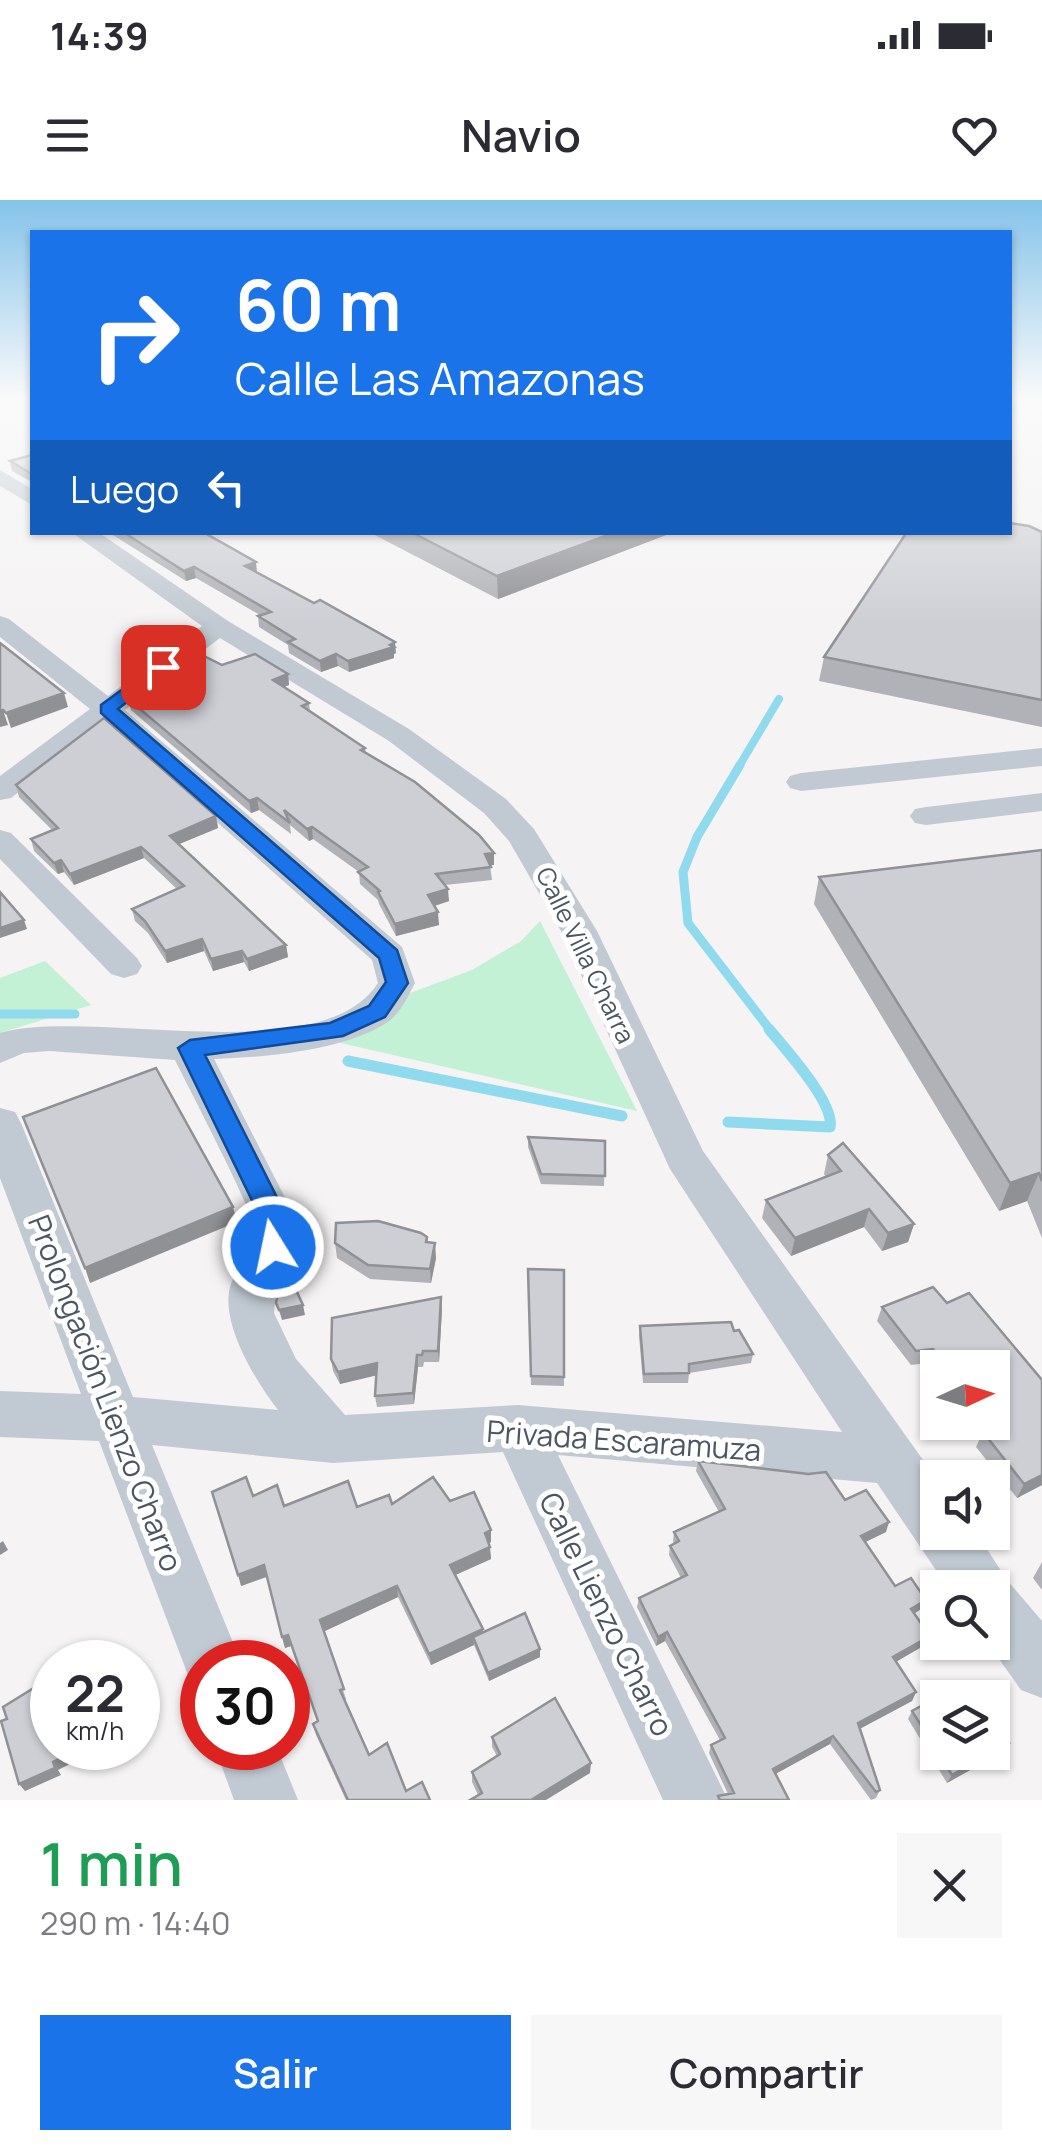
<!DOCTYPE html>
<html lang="es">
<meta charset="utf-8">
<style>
body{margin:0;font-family:Manrope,sans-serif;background:#f7f7f7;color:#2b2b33;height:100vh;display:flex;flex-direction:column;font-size:38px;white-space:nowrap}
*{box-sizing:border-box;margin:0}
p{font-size:32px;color:#7c7c81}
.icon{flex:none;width:55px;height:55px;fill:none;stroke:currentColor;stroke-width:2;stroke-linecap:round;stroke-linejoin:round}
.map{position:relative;height:1600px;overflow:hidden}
.details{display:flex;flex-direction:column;background:#fff;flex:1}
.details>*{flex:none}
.guide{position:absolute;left:30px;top:30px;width:982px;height:305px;border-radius:0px;box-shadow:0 2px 8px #0004;background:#1a73e8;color:#fff;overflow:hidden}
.needle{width:65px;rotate:86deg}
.fabs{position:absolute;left:920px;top:1150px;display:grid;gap:20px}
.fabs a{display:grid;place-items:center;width:90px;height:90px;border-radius:0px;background:#fff;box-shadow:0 2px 8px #0004;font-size:50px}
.speed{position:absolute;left:30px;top:1440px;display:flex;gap:20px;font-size:50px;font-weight:700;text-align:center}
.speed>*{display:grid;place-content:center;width:130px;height:130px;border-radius:50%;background:#fff;box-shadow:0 2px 8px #0004;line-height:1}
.speed small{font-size:25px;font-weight:400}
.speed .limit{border:15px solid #d22;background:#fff;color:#111}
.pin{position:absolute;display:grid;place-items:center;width:85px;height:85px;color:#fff;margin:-42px;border-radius:20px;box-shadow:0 5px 15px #0006}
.me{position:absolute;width:110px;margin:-55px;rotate:350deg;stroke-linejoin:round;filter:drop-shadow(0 0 8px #0008)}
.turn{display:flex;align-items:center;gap:35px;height:210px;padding:0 40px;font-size:45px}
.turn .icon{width:130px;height:130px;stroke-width:2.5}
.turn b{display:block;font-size:70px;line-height:85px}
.then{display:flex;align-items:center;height:95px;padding:0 40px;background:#0003;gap:20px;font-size:38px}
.round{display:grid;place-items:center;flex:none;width:105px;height:105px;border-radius:0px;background:#f7f7f7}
.overview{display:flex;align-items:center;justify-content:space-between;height:170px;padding:0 40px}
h1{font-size:60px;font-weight:600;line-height:75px;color:#1e9e55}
.cta{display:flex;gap:20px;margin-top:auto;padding:20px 40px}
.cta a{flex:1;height:115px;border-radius:0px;background:#1a73e8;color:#fff;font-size:40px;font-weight:600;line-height:115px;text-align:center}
.cta a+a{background:#f7f7f7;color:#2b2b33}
.status{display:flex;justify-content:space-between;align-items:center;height:70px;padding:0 50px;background:#fff;direction:ltr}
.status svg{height:28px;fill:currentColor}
header{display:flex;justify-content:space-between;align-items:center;height:130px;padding:0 40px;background:#fff;font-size:45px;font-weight:600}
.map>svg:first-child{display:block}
.green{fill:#c3f1d5}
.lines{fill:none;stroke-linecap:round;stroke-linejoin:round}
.stream-far3{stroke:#90daee;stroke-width:5}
.stream-far2{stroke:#90daee;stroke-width:8}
.stream-far1{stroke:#90daee;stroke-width:9}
.stream{stroke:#90daee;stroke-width:11}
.minor{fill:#c1cad2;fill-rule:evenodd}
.wall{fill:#b0b2b7}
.shaded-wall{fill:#909195}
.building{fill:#cdcfd5;stroke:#909195;stroke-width:2.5}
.route{fill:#1a73e8;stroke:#114b97;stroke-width:2.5}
.labels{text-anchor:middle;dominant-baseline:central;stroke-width:10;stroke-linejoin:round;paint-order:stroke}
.street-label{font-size:25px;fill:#4a5661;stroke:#fff}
.near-street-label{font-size:30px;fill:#4a5661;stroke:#fff}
</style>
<div class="status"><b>14:39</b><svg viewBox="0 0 49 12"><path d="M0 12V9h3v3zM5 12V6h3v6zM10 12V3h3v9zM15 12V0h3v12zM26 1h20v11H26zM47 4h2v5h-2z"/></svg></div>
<header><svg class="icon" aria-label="menu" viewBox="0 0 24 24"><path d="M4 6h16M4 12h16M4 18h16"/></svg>Navio<svg class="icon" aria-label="heart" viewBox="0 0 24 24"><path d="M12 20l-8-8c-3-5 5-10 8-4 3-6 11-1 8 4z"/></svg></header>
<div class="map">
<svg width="1042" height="1600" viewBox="0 0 1042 1600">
<rect width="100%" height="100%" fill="#f5f3f3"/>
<g class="green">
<polygon points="540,721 637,911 332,841 383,803 472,770 521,741"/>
<polygon points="45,761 91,805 0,833 0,778"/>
</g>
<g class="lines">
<polyline class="stream-far3" points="1010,215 1019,200"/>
<polyline class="stream-far2" points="738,568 779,499"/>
<g class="stream-far1">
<polyline points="740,565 697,637 683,672 688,723 771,831"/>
<polyline points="0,814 75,814"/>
</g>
<g class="stream">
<polyline points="348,861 622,916"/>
<path d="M728,922L830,927C835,903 785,849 769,829"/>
</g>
<g class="minor">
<polygon points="0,270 32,289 32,305 0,286"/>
<path d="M71,332H98L228,421L409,529L506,599L534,629L597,731L703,951L938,1281V1332H976L1007,1380L1042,1421V1498L1021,1490L987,1442H992V1388H948L877,1283L558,1255L728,1600H663L503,1252L333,1263L152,1245L241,1462H202V1487L191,1483L99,1241L0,1237V1191L81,1194L0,978V908L15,912L21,923L133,1197L278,1210C256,1182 218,1120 231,1084C238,1064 253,1052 254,1028C254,1012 187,885 175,860L49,851L24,853L0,863V833C90,807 321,872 378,783L372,760L107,524L11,598L0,600V576L90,509L0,437V416L9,419L108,496L202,426ZM220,438L389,541L484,613L509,641L561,731L670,969L842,1232L518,1205L345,1215L296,1159L274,1113L276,1093L291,1068L299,1025L214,859C265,857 346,851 389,821C401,812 408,796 415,783L402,747L125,510Z"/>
<polygon points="1042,548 1042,566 801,591 790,588 786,582 790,576 801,573"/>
<polygon points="1042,593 1042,611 926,625 915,623 910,616 915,609 926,607"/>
<polygon points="0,630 11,633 137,758 142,766 137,774 124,778 111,774 0,659"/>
<polygon points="215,1548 277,1548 298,1600 234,1600"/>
</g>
</g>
<g class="wall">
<polygon points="32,255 32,282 12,271 10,261"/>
<polygon points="112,332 203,332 257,372 396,453 394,454 394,458 349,472 338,466 321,472 289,453 288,445 259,427 258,416 260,415 196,378 186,381 113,335"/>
<polygon points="369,332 674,332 498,399"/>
<polygon points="1042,332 1042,527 819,481 824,457"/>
<polygon points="222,465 288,474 289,485 284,487 309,503 310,511 365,548 366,553 494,653 494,665 490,665 492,680 445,685 449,701 434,706 439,725 396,736 379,704 378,700 360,684 359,672 313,639 309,641 290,625 291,634 259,610 251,613 131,510 128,499 153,490 151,482"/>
<polygon points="16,585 216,616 218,628 179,644 286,745 288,757 249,771 244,762 213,771 204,751 167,763 148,733 135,721 132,709 177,689 144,658 74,685 64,672 58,674 34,651 31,639 52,630 19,597"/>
<polygon points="1042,650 1042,1038 1027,1001 999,1011 814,704 819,677"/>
<polygon points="528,937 605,941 604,986 541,984 528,947"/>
<polygon points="828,955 914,1024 908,1042 882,1051 864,1027 791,1056 762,1018 766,1000 826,977 824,974"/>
<polygon points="427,1037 428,1042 436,1058 431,1083 370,1079 337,1058 335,1043"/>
<polygon points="528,1069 564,1070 564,1186 531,1185"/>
<polygon points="947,1103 1042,1180 1042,1285 1017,1298 976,1247 983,1232 986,1231 980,1222 992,1222 992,1168 938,1168 938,1176 927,1163 911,1165 877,1121 882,1107"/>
<polygon points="442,1109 439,1162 424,1162 423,1167 418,1167 414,1204 377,1207 375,1196 376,1175 340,1184 333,1171 331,1159"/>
<polygon points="640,1126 753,1154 751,1163 689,1173 688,1183 643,1183 639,1136"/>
<polygon points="698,1261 845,1300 886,1332 865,1342 895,1386 926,1400 921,1409 914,1414 925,1445 896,1461 916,1492 912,1501 859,1529 880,1590 876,1598 871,1600 830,1544 775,1574 789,1600 717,1600 718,1596 728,1594 709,1553 711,1545 720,1540 665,1441 656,1446 637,1407 639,1398 681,1378 669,1355 670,1346 674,1344 673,1341 674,1332 719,1312 696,1271"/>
<polygon points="253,1296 284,1306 357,1307 450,1301 491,1342 489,1343 491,1359 455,1375 483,1432 540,1449 540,1457 489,1481 474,1445 431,1465 398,1397 324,1431 346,1499 345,1500 369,1555 406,1591 430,1600 346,1600 316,1535 313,1524 318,1522 291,1446 285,1448 267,1377 241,1386"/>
<polygon points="1042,1362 1042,1390 1033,1378"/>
<polygon points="938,1498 1004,1551 947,1583 908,1519 912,1511"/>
<polygon points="492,1537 590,1573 478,1595 472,1582 472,1572 497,1556 492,1547"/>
</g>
<g class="shaded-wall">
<polygon points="616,332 674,332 498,399 497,376"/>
<polygon points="256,362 257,373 245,366"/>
<polygon points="194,367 196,378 186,381 184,371"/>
<polygon points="395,442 396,453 394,454 394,458 349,472 348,461"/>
<polygon points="336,454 338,466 321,472 320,461"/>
<polygon points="288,474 289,485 274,491 273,480"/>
<polygon points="64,493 68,507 11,528 6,513"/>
<polygon points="3,510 8,525 0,527 0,511"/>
<polygon points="257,598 259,610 251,613 249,601"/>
<polygon points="216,616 218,628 172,647 170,636"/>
<polygon points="312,627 313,639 309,641 307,629"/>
<polygon points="141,647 144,658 74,685 70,674"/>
<polygon points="494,653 494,665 485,666 485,654"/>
<polygon points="61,660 64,672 58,674 54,663"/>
<polygon points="448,689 449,701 428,708 428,695"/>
<polygon points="438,712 439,725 396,736 395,724"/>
<polygon points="24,720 27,729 0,738 0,728"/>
<polygon points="202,739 204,751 167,763 165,751"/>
<polygon points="286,745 288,757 249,771 247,759"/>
<polygon points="242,751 244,762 213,771 211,759"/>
<polygon points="1039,973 1027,1001 999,1011 1010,983"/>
<polygon points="233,1007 237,1022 90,1083 85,1068"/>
<polygon points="869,1009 864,1027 791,1056 795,1038"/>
<polygon points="914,1024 908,1042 882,1051 888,1033"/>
<polygon points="435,1043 436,1058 431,1083 430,1069"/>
<polygon points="441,1097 442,1109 439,1162 438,1151"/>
<polygon points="303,1105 305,1115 282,1120 279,1110"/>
<polygon points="417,1155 418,1167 414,1204 413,1193"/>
<polygon points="377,1163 378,1175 340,1184 338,1172"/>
<polygon points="1042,1275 1042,1285 1017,1298 1024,1284"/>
<polygon points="889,1322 886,1332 857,1346 861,1336"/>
<polygon points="491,1330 491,1342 485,1345 485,1333"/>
<polygon points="3,1341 8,1350 0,1355 0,1343"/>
<polygon points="490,1347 491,1359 451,1377 450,1365"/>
<polygon points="264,1365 268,1376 241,1386 238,1375"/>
<polygon points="397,1386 398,1397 323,1432 320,1420"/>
<polygon points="926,1400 921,1409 907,1418 911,1409"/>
<polygon points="483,1429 483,1440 473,1437 474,1445 431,1465 429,1454"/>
<polygon points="667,1432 665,1441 656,1446 658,1437"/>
<polygon points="288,1435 291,1446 285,1448 282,1437"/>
<polygon points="930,1436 925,1445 889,1466 893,1457"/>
<polygon points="540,1449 540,1457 489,1481 488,1473"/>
<polygon points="42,1483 47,1491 52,1508 52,1516"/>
<polygon points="916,1492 912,1501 854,1532 858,1523"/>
<polygon points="833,1536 830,1544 770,1577 773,1569"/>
<polygon points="1009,1543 1004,1551 947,1583 952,1575"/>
<polygon points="63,1548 65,1548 70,1564 58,1570 61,1575 25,1591 19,1584 53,1562"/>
<polygon points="591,1563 590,1573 546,1600 531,1600"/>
</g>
<g class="building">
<polygon points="32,255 32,274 10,261"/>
<polygon points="1010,323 1029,326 1042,332 1042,500 824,457 907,332 1010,332"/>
<polygon points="123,332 203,332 256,362 245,366 314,403 320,400 395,442 390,445 394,447 348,461 336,454 320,461 288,442 295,439 258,416 271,412 194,367 184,371"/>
<polygon points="411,332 616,332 497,376"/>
<polygon points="0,443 64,493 6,513 3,510 0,511"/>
<polygon points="200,454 222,465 255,454 288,474 273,480 309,503 302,506 365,548 361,550 415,582 479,635 494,653 485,654 491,667 436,674 448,689 428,695 438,712 395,724 378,692 380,691 358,672 368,667 312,627 307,629 284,610 290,623 257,598 249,601 128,499 158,488 151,482 179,461"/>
<polygon points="104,518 216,616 170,636 286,745 247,759 242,751 211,759 202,739 165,751 145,721 132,709 184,686 141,647 70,674 61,660 54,663 31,639 58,628 16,585"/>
<polygon points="1042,650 1042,981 1039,973 1010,983 819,677"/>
<polygon points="0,692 24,720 0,728"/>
<polygon points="156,868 233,1007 85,1068 23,917"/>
<polygon points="528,937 605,941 605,976 541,974"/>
<polygon points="843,943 914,1024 888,1033 869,1009 795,1038 766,1000 841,971 828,955"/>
<polygon points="378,1021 421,1033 427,1037 426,1042 435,1043 430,1069 368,1065 335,1043 336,1023"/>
<polygon points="528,1069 564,1070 564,1177 531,1176"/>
<polygon points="290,1077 303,1105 279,1110 276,1103 280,1080"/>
<polygon points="933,1087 947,1103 969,1093 1042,1180 1042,1275 1024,1284 983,1232 999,1225 992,1216 992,1168 948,1168 933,1149 916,1151 882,1107"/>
<polygon points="441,1097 438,1151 423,1151 422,1155 417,1155 413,1193 375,1196 377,1163 338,1172 331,1159 332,1118"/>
<polygon points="731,1122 734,1131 739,1130 753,1154 689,1164 689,1173 644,1174 640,1126"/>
<polygon points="698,1261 808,1274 826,1272 845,1300 866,1290 889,1322 861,1336 895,1386 911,1378 926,1400 911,1409 930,1436 893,1457 916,1492 858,1523 880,1590 876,1592 833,1536 773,1569 789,1600 720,1600 718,1596 734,1593 711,1545 725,1538 667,1432 658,1437 639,1398 687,1375 670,1346 679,1341 674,1332 725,1309"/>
<polygon points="246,1277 253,1296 277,1285 284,1306 348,1281 357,1307 389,1295 392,1304 433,1277 450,1301 474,1292 491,1330 485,1333 490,1347 450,1365 483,1429 429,1454 397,1386 320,1420 344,1489 340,1490 369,1555 387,1543 406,1591 422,1582 430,1600 348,1600 313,1524 318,1521 288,1435 282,1437 264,1365 238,1375 212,1292"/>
<polygon points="525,1413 540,1449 488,1473 473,1437"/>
<polygon points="42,1483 52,1516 52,1548 63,1548 65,1556 53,1562 55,1568 19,1584 1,1521 7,1519 3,1507"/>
<polygon points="949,1491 953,1498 938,1498 938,1552 992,1552 952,1575 912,1511"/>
<polygon points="555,1498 591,1563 531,1600 470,1600 482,1593 472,1572 500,1554 492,1537"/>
<polygon points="992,1518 1009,1543 992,1552"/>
</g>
<linearGradient id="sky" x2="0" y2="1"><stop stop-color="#85c3ea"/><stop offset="0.47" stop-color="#fafafa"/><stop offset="1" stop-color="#fafafa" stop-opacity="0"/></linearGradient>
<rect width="1042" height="424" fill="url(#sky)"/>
<polygon class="route" points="157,464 171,467 118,509 397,750 408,783 385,817 343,836 205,855 291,1025 282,1055 273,1058 263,1055 259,1047 264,1025 178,848 190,840 330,823 369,806 386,782 379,758 101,513 101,505"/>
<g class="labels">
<g class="street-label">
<text transform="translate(586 755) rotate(64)">Calle Villa Charra</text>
</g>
<g class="near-street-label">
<text transform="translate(106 1193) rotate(69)">Prolongación Lienzo Charro</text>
<text transform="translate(624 1240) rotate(4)">Privada Escaramuza</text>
<text transform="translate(607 1414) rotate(64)">Calle Lienzo Charro</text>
</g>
</g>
</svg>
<div class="fabs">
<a><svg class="needle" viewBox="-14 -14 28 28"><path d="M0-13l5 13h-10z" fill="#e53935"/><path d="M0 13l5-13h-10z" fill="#7c7c81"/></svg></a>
<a><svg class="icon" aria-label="sound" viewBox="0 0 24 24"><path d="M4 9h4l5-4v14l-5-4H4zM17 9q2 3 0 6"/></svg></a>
<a><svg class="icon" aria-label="search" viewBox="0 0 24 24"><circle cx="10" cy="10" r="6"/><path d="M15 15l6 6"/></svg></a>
<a><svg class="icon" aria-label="layers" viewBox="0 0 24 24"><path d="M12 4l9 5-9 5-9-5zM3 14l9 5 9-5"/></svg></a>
</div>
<div class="speed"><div>22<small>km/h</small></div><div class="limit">30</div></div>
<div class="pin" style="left:163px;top:467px;background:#d93025"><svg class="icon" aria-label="arrive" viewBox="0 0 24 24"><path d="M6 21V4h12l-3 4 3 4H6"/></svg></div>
<svg class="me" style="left:273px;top:1047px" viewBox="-20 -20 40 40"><circle r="17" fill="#1a73e8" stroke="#fff" stroke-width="3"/><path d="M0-11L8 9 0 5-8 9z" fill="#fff"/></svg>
<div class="guide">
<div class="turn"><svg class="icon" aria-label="right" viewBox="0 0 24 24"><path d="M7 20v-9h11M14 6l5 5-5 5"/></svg><div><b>60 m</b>Calle Las Amazonas</div></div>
<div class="then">Luego<svg class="icon" aria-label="left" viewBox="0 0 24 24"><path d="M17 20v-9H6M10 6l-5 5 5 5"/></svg></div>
</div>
</div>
<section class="details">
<div class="overview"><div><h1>1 min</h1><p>290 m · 14:40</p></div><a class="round"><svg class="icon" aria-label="close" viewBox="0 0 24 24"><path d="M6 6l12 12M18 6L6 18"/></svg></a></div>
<div class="cta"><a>Salir</a><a>Compartir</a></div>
</section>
